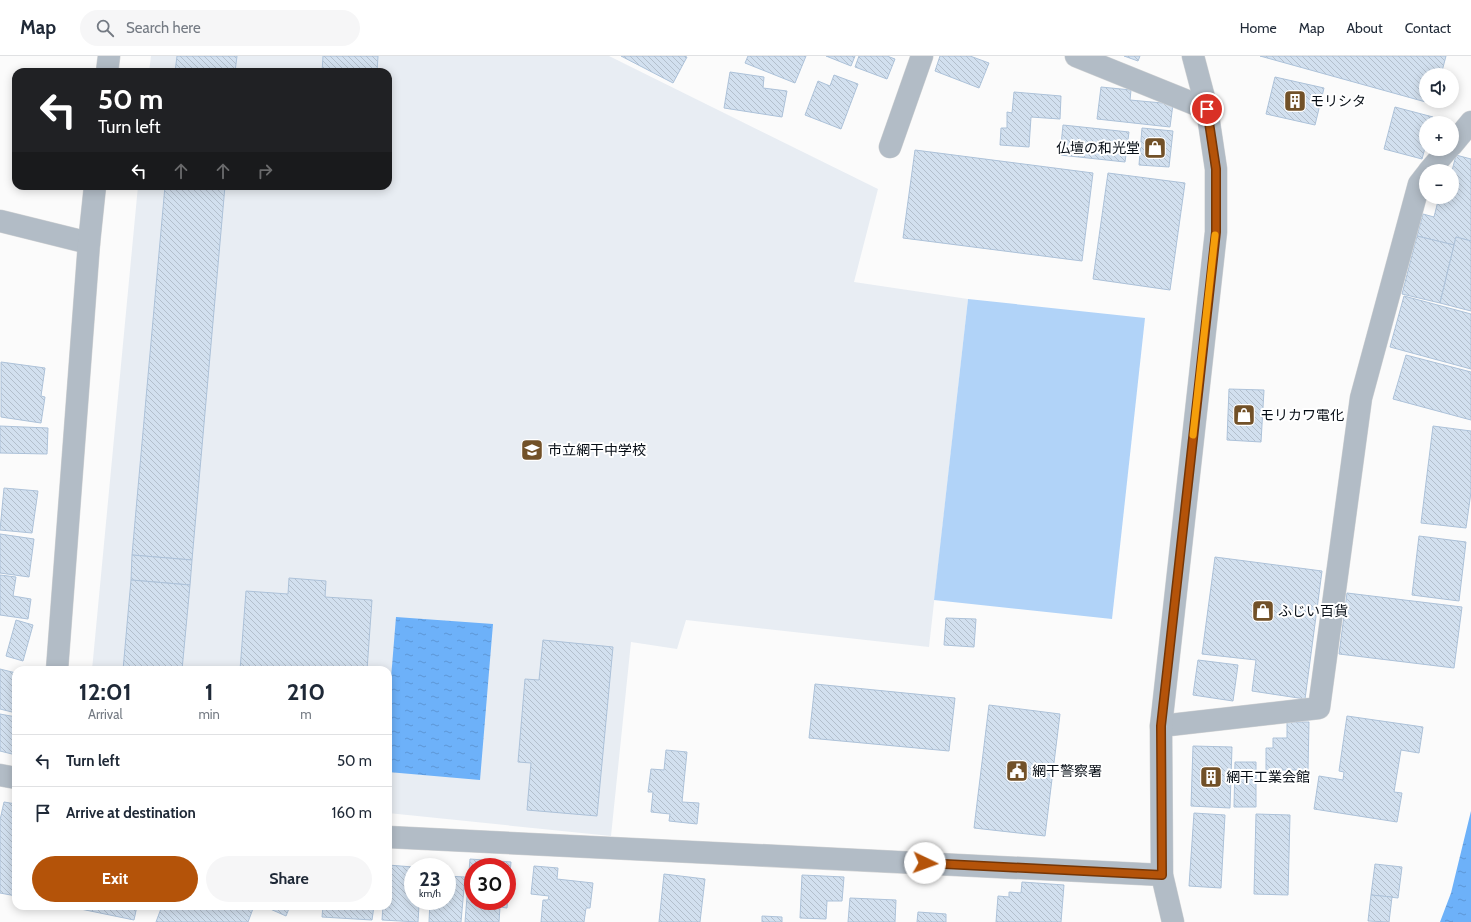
<!DOCTYPE html>
<meta charset="utf-8">
<style>
body{margin:0;font-family:Cabin,"Noto Sans JP",sans-serif;background:#f6f6f7;color:#1f2937;height:100vh;display:flex;flex-direction:column;font-size:15px;white-space:nowrap}
*{box-sizing:border-box;margin:0}
p{font-size:13px;color:#747a83}
.icon{flex:none;width:22px;height:22px;fill:none;stroke:currentColor;stroke-width:2;stroke-linecap:round;stroke-linejoin:round}
.map{position:relative;flex:1;overflow:hidden}
.panel{position:absolute;left:12px;top:610px;width:380px;height:244px;display:flex;flex-direction:column;background:#fff;border-radius:12px;box-shadow:0 2px 10px #0003}
.panel>*{flex:none}
.top-card{position:absolute;left:12px;top:12px;width:380px;height:122px;border-radius:12px;box-shadow:0 2px 10px #0003;background:#202124;color:#fff;overflow:hidden}
.fabs{position:absolute;left:1419px;top:12px;display:grid;gap:8px}
.fabs a{display:grid;place-items:center;width:40px;height:40px;border-radius:50%;background:#fff;box-shadow:0 2px 10px #0003;font-size:20px}
.speed{position:absolute;left:404px;top:802px;display:flex;gap:8px;font-size:20px;font-weight:700;text-align:center}
.speed>*{display:grid;place-content:center;width:52px;height:52px;border-radius:50%;background:#fff;box-shadow:0 2px 10px #0003;line-height:1}
.speed small{font-size:10px;font-weight:400}
.speed .limit{border:6px solid #d22;background:#fff;color:#111}
.pin{position:absolute;display:grid;place-items:center;width:34px;height:34px;color:#fff;margin:-17px;border:2px solid #fff;border-radius:50%;box-shadow:0 1px 4px #0007}
.me{position:absolute;width:44px;margin:-22px;rotate:93deg;stroke-linejoin:round;filter:drop-shadow(0 0 3px #0008)}
.turn{display:flex;align-items:center;gap:14px;height:84px;padding:0 20px;font-size:18px}
.turn .icon{width:52px;height:52px;stroke-width:2.5}
.turn b{display:block;font-size:28px;line-height:34px}
.lanes{display:flex;align-items:center;height:38px;padding:0 20px;background:#0003;justify-content:center;gap:20px;direction:ltr}
.lanes .off{opacity:.35}
.eta{display:flex;justify-content:space-evenly;align-items:center;height:68px;text-align:center}
.eta b{font-size:24px;font-weight:800;line-height:28px}
.action{display:flex;gap:8px;margin-top:auto;padding:8px 20px}
.action a{flex:1;height:46px;border-radius:24px;background:#b45309;color:#fff;font-size:16px;font-weight:800;line-height:46px;text-align:center}
.action a+a{background:#f6f6f7;color:#1f2937}
ul{padding:0;list-style:none}
li{display:flex;align-items:center;gap:12px;height:52px;padding:0 20px;border-top:1px solid #e0e1e3}
li div{flex:1}
li b{display:block;font-size:15px}
li em{font-style:normal}
header{display:flex;align-items:center;gap:24px;box-sizing:border-box;height:56px;padding:0 20px;background:#fff;border-bottom:1px solid #e0e1e3}
header strong{font-size:19px}
nav{display:flex;gap:22px;margin-inline-start:auto;font-size:14px}
.search{width:280px;height:36px;background:#f6f6f7;display:flex;align-items:center;gap:10px;box-sizing:border-box;padding:0 14px;border-radius:22px;color:#747a83;font-size:15px}
.map>svg:first-child{display:block}
.built{fill:#e8edf3}
.garden{fill:#b1d3f8}
.water{fill:url(#water-ripples)}
.building{fill:url(#building-back-hatch);stroke:#adc2d9;fill-rule:evenodd}
.lines{fill:none;stroke-linecap:round;stroke-linejoin:round}
.minor-casing{stroke:#d4d5d6;stroke-width:23}
.minor{stroke:#b2bcc6;stroke-width:22}
.route-casing{stroke:#753606;stroke-width:10}
.route{stroke:#b45309;stroke-width:7}
.slow{stroke:#f59e0b;stroke-width:7}
.labels{text-anchor:middle;dominant-baseline:central;stroke-width:4;stroke-linejoin:round;paint-order:stroke}
.poi-label{font-size:14px;fill:#060d15;stroke:#fff;text-anchor:start}
</style>
<header>
<strong>Map</strong>
<div class="search"><svg class="icon" aria-label="search" viewBox="0 0 24 24"><circle cx="10" cy="10" r="6"/><path d="M15 15l6 6"/></svg>Search here</div>
<nav><a>Home</a><a>Map</a><a>About</a><a>Contact</a></nav>
</header>
<div class="map">
<svg width="1471" height="866" viewBox="0 0 1471 866">
<defs>
<pattern id="water-ripples" width="26" height="14" patternUnits="userSpaceOnUse"><rect width="26" height="14" fill="#6db1f9"/><path d="M2 4q2-2 4 0t4 0M15 11q2-2 4 0t4 0" fill="none" stroke="#5d97d5"/></pattern>
<pattern id="building-back-hatch" width="6" height="6" patternUnits="userSpaceOnUse"><rect width="6" height="6" fill="#d2e0ef"/><path d="M-1 5l2 2M0 0l6 6M5-1l2 2" fill="none" stroke="#b3bfcc"/></pattern>
</defs>
<rect width="100%" height="100%" fill="#fbfbfb"/>
<polygon class="built" points="151,0 609,0 878,133 854,226 968,243 929,591 686,564 677,593 631,586 611,780 388,757 388,614 92,614 138,130 388,130 388,16 149,16"/>
<polygon class="garden" points="968,243 1145,262 1112,563 934,544"/>
<g class="water">
<polygon points="396,561 493,568 480,724 388,716 388,659"/>
<polygon points="1471,755 1471,866 1440,866 1451,837"/>
</g>
<g class="building">
<polygon points="177,0 237,0 235,16 175,16"/>
<polygon points="323,0 378,0 377,16 322,16"/>
<polygon points="621,0 684,0 687,1 673,27"/>
<polygon points="748,0 806,0 795,27 745,7"/>
<polygon points="826,0 855,0 851,10"/>
<polygon points="859,0 887,0 895,3 887,23 855,11"/>
<polygon points="940,0 970,0 989,7 979,32 935,15"/>
<polygon points="1124,0 1140,0 1138,5"/>
<polygon points="1260,0 1446,0 1441,19 1426,19 1426,45 1433,45 1433,48"/>
<polygon points="730,16 764,21 763,32 787,35 782,61 724,52"/>
<polygon points="834,19 858,28 841,73 805,59 818,25 830,30"/>
<polygon points="1275,21 1324,32 1315,69 1266,58"/>
<polygon points="1101,31 1131,34 1130,44 1173,48 1170,71 1097,63"/>
<polygon points="1014,36 1061,40 1060,63 1031,61 1029,91 1000,89 1001,72 1007,72 1007,56 1012,57"/>
<polygon points="1395,51 1433,61 1432,67 1426,67 1426,88 1422,103 1384,93"/>
<polygon points="1063,69 1129,76 1125,106 1060,99"/>
<polygon points="1142,72 1173,75 1169,111 1139,109"/>
<polygon points="915,94 1093,117 1082,205 903,182"/>
<polygon points="1456,99 1471,103 1471,185 1456,181 1454,189 1417,180 1423,158 1434,161 1439,141 1452,141 1452,115"/>
<polygon points="1108,117 1185,127 1170,234 1093,223"/>
<polygon points="165,130 225,130 192,504 132,499"/>
<polygon points="1417,180 1454,189 1440,247 1402,238"/>
<polygon points="1456,181 1471,185 1471,255 1440,247"/>
<polygon points="1404,240 1471,258 1471,313 1390,291"/>
<polygon points="1406,299 1471,316 1471,364 1393,343"/>
<polygon points="1,306 45,312 41,340 45,341 41,367 1,361"/>
<polygon points="1229,333 1264,334 1261,386 1227,384"/>
<polygon points="0,370 48,372 47,398 0,397"/>
<polygon points="1433,370 1471,375 1471,436 1466,472 1421,467"/>
<polygon points="4,432 38,435 32,477 0,474"/>
<polygon points="0,478 34,483 29,521 0,517"/>
<polygon points="1419,480 1466,486 1459,545 1412,539"/>
<polygon points="132,499 192,504 190,529 131,524"/>
<polygon points="1215,501 1322,515 1305,643 1252,635 1256,604 1202,598"/>
<polygon points="0,519 16,521 13,540 31,543 28,563 0,559"/>
<polygon points="289,522 326,525 325,541 372,544 367,614 240,614 246,535 288,538"/>
<polygon points="131,524 190,529 182,614 123,614"/>
<polygon points="1347,537 1462,551 1454,612 1339,598"/>
<polygon points="946,562 976,563 974,591 944,589"/>
<polygon points="16,564 33,569 23,605 6,600"/>
<polygon points="543,584 613,591 597,760 527,754 531,707 518,706 525,623 539,624"/>
<polygon points="1198,604 1238,609 1233,645 1193,639"/>
<polygon points="0,613 16,617 16,657 0,653"/>
<polygon points="815,628 955,642 949,695 809,682"/>
<polygon points="989,649 1060,658 1045,780 974,772"/>
<polygon points="0,658 16,661 16,699 0,695"/>
<polygon points="1347,660 1423,671 1419,697 1401,694 1394,736 1402,737 1397,766 1314,753 1319,720 1343,724 1344,716 1339,715"/>
<polygon points="1287,666 1309,666 1308,714 1266,714 1266,692 1273,692 1273,682 1287,682"/>
<polygon points="1193,690 1232,691 1230,752 1191,750"/>
<polygon points="666,694 687,696 682,746 699,747 697,768 669,765 670,758 651,756 653,736 648,736 651,713 664,714"/>
<polygon points="1235,706 1256,706 1256,751 1234,751"/>
<polygon points="4,746 16,748 16,840 0,837 0,764"/>
<polygon points="1194,757 1225,759 1221,832 1189,830"/>
<polygon points="1256,758 1290,759 1288,839 1254,838"/>
<path d="M470,803L511,806L507,852L500,851L499,866H465ZM473,811H507V845H473Z"/>
<polygon points="1375,808 1402,811 1398,842 1371,839"/>
<polygon points="388,809 413,811 413,845 427,845 427,849 419,849 418,866 382,864 383,850 388,850"/>
<polygon points="534,810 558,812 557,823 593,827 590,852 586,852 584,866 541,866 543,844 548,844 549,840 531,838"/>
<polygon points="664,818 705,823 700,866 659,866"/>
<polygon points="802,819 844,821 842,845 827,845 826,863 800,862"/>
<polygon points="447,820 465,821 461,866 429,866 430,845 447,845"/>
<polygon points="1022,826 1064,829 1061,866 996,866 998,840 1009,841 1009,836 1021,837"/>
<polygon points="1371,839 1392,841 1389,866 1368,865"/>
<polygon points="850,842 896,844 895,866 848,866"/>
<polygon points="66,850 137,850 134,864"/>
<polygon points="162,850 254,850 248,866 156,866"/>
<polygon points="269,850 290,850 286,860 268,852"/>
<polygon points="323,850 374,850 372,864 322,861"/>
<polygon points="918,856 946,858 946,866 917,866"/>
<polygon points="762,860 782,861 782,866 762,866"/>
</g>
<g class="lines">
<g class="minor-casing">
<g id="minor">
<polyline points="1076,0 1207,53"/>
<polyline points="107,16 109,0"/>
<polyline points="1452,89 1471,66"/>
<polyline points="890,91 922,0"/>
<polyline points="1429,115 1448,93"/>
<polyline points="0,165 89,187"/>
<polyline points="57,614 89,187 95,130"/>
<polyline points="1161,670 1319,652 1361,342 1419,128 1426,119"/>
<polyline points="0,719 16,722"/>
<polyline points="388,781 1162,819"/>
<polyline points="1173,866 1162,819 1161,670 1216,176 1216,113 1207,53 1193,0"/>
</g>
</g>
<use href="#minor" class="minor"/>
</g>
<g class="lines">
<g class="route-casing">
<polyline id="route" points="925,807 1162,819 1161,670 1216,176 1216,113 1207,53"/>
</g>
<use href="#route" class="route"/>
<polyline class="slow" points="1193,379 1215,179"/>
</g>
<defs>
<g id="building-square" transform="scale(1.15)"><rect x="-9" y="-9" width="18" height="18" rx="4" fill="#725128" stroke="#fff"/><path d="M-4-6H4V6H1V3H-1V6H-4ZM-2.5-4.3h1.7v1.8h-1.7ZM.8-4.3h1.7v1.8H.8ZM-2.5-1h1.7V.8h-1.7ZM.8-1h1.7V.8H.8Z" fill="#fff"/></g>
<g id="shop-square" transform="scale(1.15)"><rect x="-9" y="-9" width="18" height="18" rx="4" fill="#725128" stroke="#fff"/><path d="M-5-2.5h2.3a2.7 3.5 0 0 1 5.4 0H5L5.5 6h-11ZM-1.5-2.5h3a1.5 2.3 0 0 0-3 0Z" fill="#fff"/></g>
<g id="school-square" transform="scale(1.15)"><rect x="-9" y="-9" width="18" height="18" rx="4" fill="#725128" stroke="#fff"/><path d="M0-5L7-2L0 1L-7-2ZM-4 1L0 2.5L4 1V4Q0 6-4 4Z" fill="#fff"/></g>
<g id="civic-square" transform="scale(1.15)"><rect x="-9" y="-9" width="18" height="18" rx="4" fill="#725128" stroke="#fff"/><path d="M-.6-6.5H3V-4.5H.6V-3L4-1V1h2V6H-6V1h2V-1L-.6-3ZM-1.2 2.5V6h2.4V2.5Z" fill="#fff"/></g>
</defs>
<g fill-rule="evenodd">
<use href="#building-square" x="1295" y="45"/>
<use href="#shop-square" x="1155" y="92"/>
<use href="#shop-square" x="1244" y="359"/>
<use href="#school-square" x="532" y="394"/>
<use href="#shop-square" x="1263" y="555"/>
<use href="#civic-square" x="1017" y="715"/>
<use href="#building-square" x="1211" y="721"/>
</g>
<g class="labels">
<g class="poi-label">
<text x="1310" y="45">モリシタ</text>
<text x="1140" y="92" text-anchor="end">仏壇の和光堂</text>
<text x="1260" y="359">モリカワ電化</text>
<text x="548" y="394">市立網干中学校</text>
<text x="1278" y="555">ふじい百貨</text>
<text x="1032" y="715">網干警察署</text>
<text x="1226" y="721">網干工業会館</text>
</g>
</g>
</svg>
<div class="fabs">
<a><svg class="icon" aria-label="sound" viewBox="0 0 24 24"><path d="M4 9h4l5-4v14l-5-4H4zM17 9q2 3 0 6"/></svg></a>
<a>+</a>
<a>−</a>
</div>
<div class="speed"><div>23<small>km/h</small></div><div class="limit">30</div></div>
<div class="pin" style="left:1207px;top:53px;background:#d93025"><svg class="icon" aria-label="arrive" viewBox="0 0 24 24"><path d="M6 21V4h12l-3 4 3 4H6"/></svg></div>
<svg class="me" style="left:925px;top:807px" viewBox="-20 -20 40 40"><circle r="19" fill="#fff"/><path d="M0-13L10 11 0 6-10 11z" fill="#b45309"/></svg>
<div class="top-card">
<div class="turn"><svg class="icon" aria-label="left" viewBox="0 0 24 24"><path d="M17 20v-9H6M10 6l-5 5 5 5"/></svg><div><b>50 m</b>Turn left</div></div>
<div class="lanes"><svg class="icon" aria-label="left" viewBox="0 0 24 24"><path d="M17 20v-9H6M10 6l-5 5 5 5"/></svg><svg class="icon off" aria-label="ahead" viewBox="0 0 24 24"><path d="M12 20V5M6 11l6-6 6 6"/></svg><svg class="icon off" aria-label="ahead" viewBox="0 0 24 24"><path d="M12 20V5M6 11l6-6 6 6"/></svg><svg class="icon off" aria-label="right" viewBox="0 0 24 24"><path d="M7 20v-9h11M14 6l5 5-5 5"/></svg></div>
</div>
<section class="panel">
<div class="eta">
<div><b>12:01</b><p>Arrival</p></div>
<div><b>1</b><p>min</p></div>
<div><b>210</b><p>m</p></div>
</div>
<ul>
<li><svg class="icon" aria-label="left" viewBox="0 0 24 24"><path d="M17 20v-9H6M10 6l-5 5 5 5"/></svg><div><b>Turn left</b></div><em>50 m</em></li>
<li><svg class="icon" aria-label="arrive" viewBox="0 0 24 24"><path d="M6 21V4h12l-3 4 3 4H6"/></svg><div><b>Arrive at destination</b></div><em>160 m</em></li>
</ul>
<div class="action"><a>Exit</a><a>Share</a></div>
</section>
</div>
